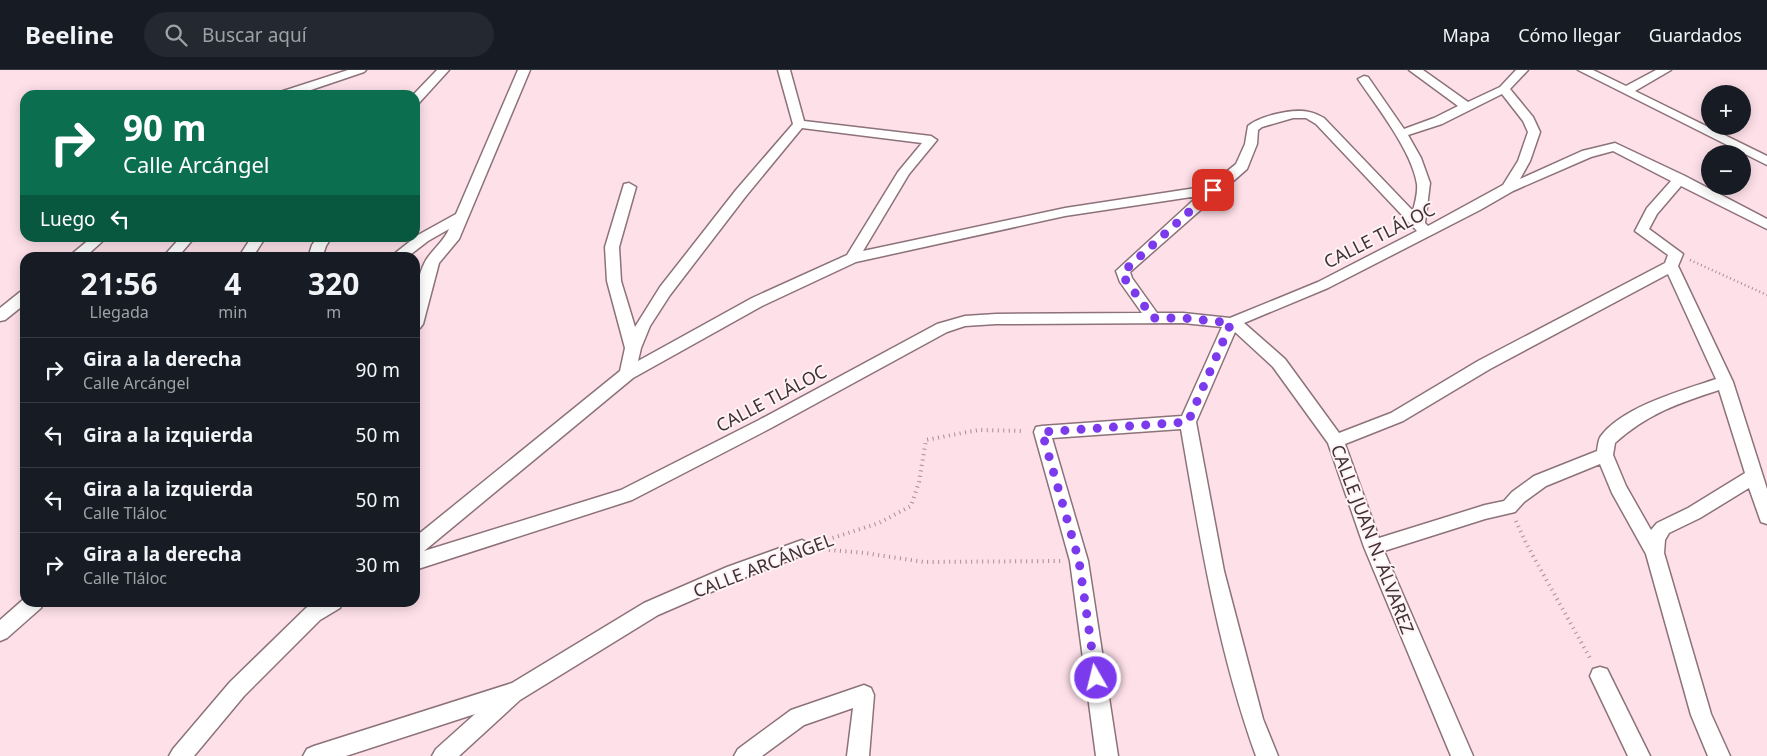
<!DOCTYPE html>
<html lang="es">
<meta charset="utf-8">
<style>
body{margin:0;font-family:"Noto Sans",sans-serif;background:#242831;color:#f1f3f6;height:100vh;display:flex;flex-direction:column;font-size:19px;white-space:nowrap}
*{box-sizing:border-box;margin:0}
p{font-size:16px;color:#9ea1a6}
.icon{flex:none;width:28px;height:28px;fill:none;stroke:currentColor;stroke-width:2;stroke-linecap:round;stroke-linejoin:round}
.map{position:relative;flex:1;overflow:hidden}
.side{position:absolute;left:20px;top:182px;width:400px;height:355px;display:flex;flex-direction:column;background:#171b24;border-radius:15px;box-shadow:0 2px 12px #0003}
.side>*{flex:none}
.top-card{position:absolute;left:20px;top:20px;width:400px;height:152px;border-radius:15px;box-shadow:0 2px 12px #0003;background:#0b6e4f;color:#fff;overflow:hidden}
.controls{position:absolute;left:1701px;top:15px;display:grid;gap:10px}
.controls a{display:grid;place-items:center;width:50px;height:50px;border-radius:50%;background:#171b24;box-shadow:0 2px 12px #0003;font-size:25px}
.pin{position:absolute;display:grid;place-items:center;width:42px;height:42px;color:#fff;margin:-21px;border-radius:10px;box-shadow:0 2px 8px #0006}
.me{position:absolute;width:55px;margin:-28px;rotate:352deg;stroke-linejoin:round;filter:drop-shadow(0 0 4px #0008)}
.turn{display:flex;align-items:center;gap:18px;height:105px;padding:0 20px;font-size:22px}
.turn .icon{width:65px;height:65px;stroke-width:2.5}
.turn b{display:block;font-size:35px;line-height:42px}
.then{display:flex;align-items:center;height:48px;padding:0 20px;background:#0003;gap:10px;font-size:19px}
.eta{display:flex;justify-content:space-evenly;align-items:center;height:85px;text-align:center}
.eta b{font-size:30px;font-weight:700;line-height:35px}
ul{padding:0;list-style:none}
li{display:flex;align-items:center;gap:15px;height:65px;padding:0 20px;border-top:1px solid #363941}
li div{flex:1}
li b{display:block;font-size:19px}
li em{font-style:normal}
header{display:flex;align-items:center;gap:30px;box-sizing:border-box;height:70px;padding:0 25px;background:#171b24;border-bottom:1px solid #363941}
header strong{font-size:24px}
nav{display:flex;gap:28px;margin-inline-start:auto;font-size:18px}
.search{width:350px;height:45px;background:#242831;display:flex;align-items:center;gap:12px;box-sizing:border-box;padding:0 18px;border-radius:28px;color:#9ea1a6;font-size:19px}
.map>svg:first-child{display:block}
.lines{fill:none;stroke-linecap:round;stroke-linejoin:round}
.minor-casing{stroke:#8c7279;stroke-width:3}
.path-far1{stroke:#a48e95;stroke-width:2.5;stroke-dasharray:1 3;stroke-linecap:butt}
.path{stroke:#a48e95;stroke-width:4;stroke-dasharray:1 4.5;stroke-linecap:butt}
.minor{fill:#fff;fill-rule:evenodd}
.route{stroke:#7c3aed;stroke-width:9;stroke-dasharray:0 16.2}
.labels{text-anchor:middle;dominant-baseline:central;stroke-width:4;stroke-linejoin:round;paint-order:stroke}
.street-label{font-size:18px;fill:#3e3236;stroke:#fff3f6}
</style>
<header>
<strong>Beeline</strong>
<div class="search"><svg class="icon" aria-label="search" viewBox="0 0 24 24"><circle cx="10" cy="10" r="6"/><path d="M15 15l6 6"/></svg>Buscar aquí</div>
<nav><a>Mapa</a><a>Cómo llegar</a><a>Guardados</a></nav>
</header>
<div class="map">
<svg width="1767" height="686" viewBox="0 0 1767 686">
<rect width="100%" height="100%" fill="#fee0e9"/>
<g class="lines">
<g class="minor-casing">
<g id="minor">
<polygon points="348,0 366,0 364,2 296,25 278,25 280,22"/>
<polygon points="437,0 449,0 419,33 415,34 415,25 413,25"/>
<path d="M518,0H530L459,169L439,193L423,254L420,258L415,259C415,238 415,209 426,190C433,179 444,171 449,159L428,171L406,188H389L418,165L456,144Z"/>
<path d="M778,0H790L804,51L931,66L937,70L909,104L863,181L1065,138L1209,116L1236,94L1245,74L1248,56C1260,46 1293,38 1309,42C1315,43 1320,46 1324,48L1413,141C1415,132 1418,123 1417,114C1412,81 1377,37 1358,9L1364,6L1368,7L1404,59L1434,48L1458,36L1409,0H1423L1468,32L1500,17L1516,0H1528L1510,19L1533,47L1540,62L1530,91L1520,109L1582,81L1615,73L1685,106L1767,149V159L1681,116L1657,144L1649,159L1683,184L1678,196L1733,312L1767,419V454L1761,452L1749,418L1700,448L1669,463L1665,470L1664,483L1711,644L1730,686H1708L1691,645L1646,484L1612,423L1600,394L1546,416L1524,432L1515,442L1485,449L1384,481L1473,686H1451L1364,477L1328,373L1273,297L1235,262L1196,352L1224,501L1263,649L1278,686H1256C1218,581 1200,469 1181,359L1052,368L1088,491L1118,686H1096L1070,491L1034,362L1036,357L1042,356L1182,346L1222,257L1183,253L996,254L965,256L947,262L771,358L632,430L415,500V467L620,301L625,278L607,211L605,177L624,114L629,113L636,117L619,177L621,211L635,257L660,217L736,120L793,54ZM1502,24L1523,51L1528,62L1518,91L1503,115L1428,156L1425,153L1430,113L1421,88L1408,65L1442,54ZM1293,48H1306L1316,54L1417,161L1318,212L1230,248L1183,243H1157L1132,208L1130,202L1247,99L1257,74L1258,60L1262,57ZM802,58L922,73L898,102L847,185L752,228L638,291L641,278L650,256L670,225L746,126ZM1613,81L1671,111L1647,138L1635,161L1668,185L1665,193L1478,291L1391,343L1339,363L1285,289L1244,253L1328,218L1480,140L1513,121L1591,87ZM1198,126L1116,201L1120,212L1142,243L996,244L965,246L937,254L759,350L621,420L424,481L633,308L762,236L856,192L1065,146ZM1668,204L1716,309C1683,320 1622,337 1601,366C1598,370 1598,376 1597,381L1534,406L1512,422L1504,431L1485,435L1379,468L1345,374L1403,351L1490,299ZM1719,320L1745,403L1688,438L1657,453L1651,460L1626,416L1613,385L1615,373C1647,344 1679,333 1719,320Z"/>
<polygon points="1578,0 1593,0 1626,16 1656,0 1671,0 1635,21 1767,86 1767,95"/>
<polygon points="91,168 106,168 84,188 67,188"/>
<polygon points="180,168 194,168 177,188 162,188"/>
<polygon points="251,168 265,168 252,188 238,188"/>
<polygon points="317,168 331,168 326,176 322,188 308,188 312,175"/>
<polygon points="25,221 25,234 5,250 0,251 0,238 20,222"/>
<polygon points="802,470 808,473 811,478 808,483 741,509 658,545 520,630 459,686 432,686 436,679 475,644 346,686 303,686 307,679 314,676 512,613 644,533 727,497"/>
<polygon points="25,528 25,532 43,532 41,538 7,568 0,571 0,550"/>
<polygon points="315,532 342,532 340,538 320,550 244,626 194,686 169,686 173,679 230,612 306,538"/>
<polygon points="1600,597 1607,599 1650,686 1628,686 1590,606 1593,599"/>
<polygon points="864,615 871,618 874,625 869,686 847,686 853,638 804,655 762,686 734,686 738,679 791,640"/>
</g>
</g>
<polyline class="path-far1" points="1690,190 1767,225"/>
<g class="path">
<polyline points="1516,451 1527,475 1591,590"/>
<polyline points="817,473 879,453 911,436 919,412 926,370 978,360 1025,361"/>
<polyline points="818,479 865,483 924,492 1061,491"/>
</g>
<use href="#minor" class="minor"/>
</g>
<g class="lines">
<polyline class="route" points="1096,608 1079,491 1042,362 1188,352 1231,253 1183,248 1153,248 1125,209 1123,202 1213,120"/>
</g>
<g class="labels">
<g class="street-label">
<text transform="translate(1379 165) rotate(-27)">CALLE TLÁLOC</text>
<text transform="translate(771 328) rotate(-28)">CALLE TLÁLOC</text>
<text transform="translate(1373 469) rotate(69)">CALLE JUAN N. ÁLVAREZ</text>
<text transform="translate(763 495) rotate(-21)">CALLE ARCÁNGEL</text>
</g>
</g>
</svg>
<div class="controls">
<a>+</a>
<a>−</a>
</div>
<div class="pin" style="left:1213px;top:120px;background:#d93025"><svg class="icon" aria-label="arrive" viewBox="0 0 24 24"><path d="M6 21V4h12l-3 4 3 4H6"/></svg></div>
<svg class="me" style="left:1096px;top:608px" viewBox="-20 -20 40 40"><circle r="17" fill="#7c3aed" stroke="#fff" stroke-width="3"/><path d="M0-11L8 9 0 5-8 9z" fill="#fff"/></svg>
<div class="top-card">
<div class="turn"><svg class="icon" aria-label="right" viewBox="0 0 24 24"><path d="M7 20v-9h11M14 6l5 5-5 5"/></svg><div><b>90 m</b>Calle Arcángel</div></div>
<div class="then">Luego<svg class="icon" aria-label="left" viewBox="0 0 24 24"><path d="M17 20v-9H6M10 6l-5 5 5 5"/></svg></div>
</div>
<section class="side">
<div class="eta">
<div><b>21:56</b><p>Llegada</p></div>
<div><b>4</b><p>min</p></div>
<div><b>320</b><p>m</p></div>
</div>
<ul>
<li><svg class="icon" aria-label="right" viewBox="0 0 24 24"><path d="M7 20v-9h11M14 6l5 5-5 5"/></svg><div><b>Gira a la derecha</b><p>Calle Arcángel</p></div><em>90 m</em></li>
<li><svg class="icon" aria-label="left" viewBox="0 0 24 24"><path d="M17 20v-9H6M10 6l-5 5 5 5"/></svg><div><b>Gira a la izquierda</b></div><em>50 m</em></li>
<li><svg class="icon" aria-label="left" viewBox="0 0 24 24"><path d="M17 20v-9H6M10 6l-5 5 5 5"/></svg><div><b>Gira a la izquierda</b><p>Calle Tláloc</p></div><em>50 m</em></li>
<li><svg class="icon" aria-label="right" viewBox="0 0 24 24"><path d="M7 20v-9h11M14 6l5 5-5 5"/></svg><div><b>Gira a la derecha</b><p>Calle Tláloc</p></div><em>30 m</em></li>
</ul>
</section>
</div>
